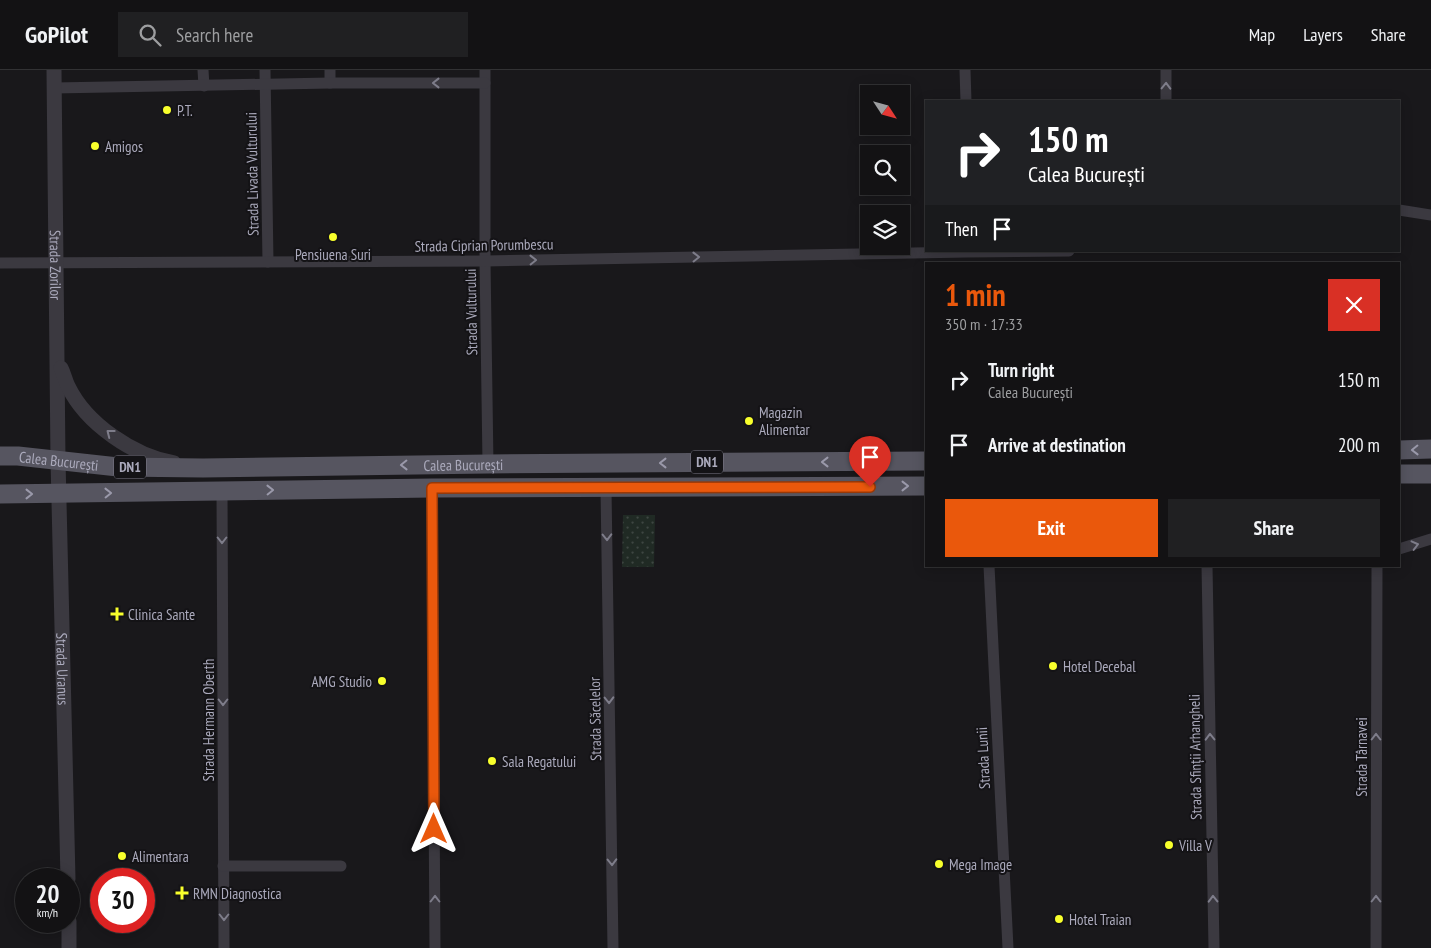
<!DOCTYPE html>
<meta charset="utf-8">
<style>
body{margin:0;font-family:"PT Sans Narrow",sans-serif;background:#202022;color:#f1f3f6;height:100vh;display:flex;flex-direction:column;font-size:19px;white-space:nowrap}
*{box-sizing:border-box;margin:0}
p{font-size:16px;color:#9d9ea0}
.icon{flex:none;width:28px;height:28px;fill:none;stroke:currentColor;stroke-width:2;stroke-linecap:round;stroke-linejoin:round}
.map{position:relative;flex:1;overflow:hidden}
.drawer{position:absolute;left:925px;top:192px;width:475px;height:305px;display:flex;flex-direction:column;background:#131214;border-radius:0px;box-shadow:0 2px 12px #0003,0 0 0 1px #323234}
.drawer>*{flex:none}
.hud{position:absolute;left:925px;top:30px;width:475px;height:152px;border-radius:0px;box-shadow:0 2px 12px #0003,0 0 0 1px #323234;background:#202124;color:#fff;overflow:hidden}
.needle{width:32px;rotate:126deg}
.fabs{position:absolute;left:860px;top:15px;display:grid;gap:10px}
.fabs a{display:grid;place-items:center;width:50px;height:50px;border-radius:0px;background:#131214;box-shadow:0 2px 12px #0003,0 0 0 1px #323234;font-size:25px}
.speed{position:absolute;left:15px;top:798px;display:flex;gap:10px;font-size:25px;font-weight:700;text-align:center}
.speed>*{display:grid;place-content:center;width:65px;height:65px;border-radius:50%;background:#131214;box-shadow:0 2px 12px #0003,0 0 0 1px #323234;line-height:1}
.speed small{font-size:12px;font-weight:400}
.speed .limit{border:8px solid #d22;background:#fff;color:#111}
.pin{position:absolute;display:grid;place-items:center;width:42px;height:42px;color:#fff;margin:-51px -21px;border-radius:50% 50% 50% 0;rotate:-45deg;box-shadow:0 0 5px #0007}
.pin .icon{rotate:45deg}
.me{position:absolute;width:55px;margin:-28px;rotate:0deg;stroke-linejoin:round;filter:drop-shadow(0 0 4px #0008)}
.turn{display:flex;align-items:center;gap:18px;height:105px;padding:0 20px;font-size:22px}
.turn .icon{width:65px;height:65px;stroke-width:2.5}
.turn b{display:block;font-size:35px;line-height:42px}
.then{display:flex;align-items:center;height:48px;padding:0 20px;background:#0003;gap:10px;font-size:19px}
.round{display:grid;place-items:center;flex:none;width:52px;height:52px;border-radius:0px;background:#202022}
.headline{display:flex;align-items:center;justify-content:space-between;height:85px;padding:0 20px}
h1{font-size:30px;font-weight:600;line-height:38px;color:#ea580c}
.button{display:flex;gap:10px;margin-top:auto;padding:10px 20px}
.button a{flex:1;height:58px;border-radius:0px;background:#ea580c;color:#fff;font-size:20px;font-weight:600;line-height:58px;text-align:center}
.button a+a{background:#202022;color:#f1f3f6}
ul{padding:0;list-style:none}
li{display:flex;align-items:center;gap:15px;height:65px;padding:0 20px}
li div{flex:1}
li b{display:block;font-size:19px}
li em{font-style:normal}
header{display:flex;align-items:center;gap:30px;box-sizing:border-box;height:70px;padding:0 25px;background:#131214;border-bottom:1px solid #323234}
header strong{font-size:24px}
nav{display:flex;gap:28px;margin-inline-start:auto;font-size:18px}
.search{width:350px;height:45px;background:#202022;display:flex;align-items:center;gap:12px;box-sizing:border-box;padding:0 18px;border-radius:0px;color:#9d9ea0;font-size:19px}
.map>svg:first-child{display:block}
.green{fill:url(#green-dots)}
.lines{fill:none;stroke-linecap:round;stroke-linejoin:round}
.minor{stroke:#3b3940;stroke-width:11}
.tertiary{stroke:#3b3940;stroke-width:15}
.primary{stroke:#565560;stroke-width:19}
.oneway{stroke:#7e7d8a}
.oneway2{stroke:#9a99aa}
.route-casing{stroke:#983908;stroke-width:12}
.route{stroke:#ea580c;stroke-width:9}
.poi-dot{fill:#f8ff2c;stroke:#141316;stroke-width:2}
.labels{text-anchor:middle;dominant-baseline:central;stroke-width:4;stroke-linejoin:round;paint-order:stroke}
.shield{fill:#141316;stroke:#7e7d8a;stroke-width:1}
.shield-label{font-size:14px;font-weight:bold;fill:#abaabc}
.poi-label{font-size:15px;fill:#abaabc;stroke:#141316;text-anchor:start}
.street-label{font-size:15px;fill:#abaabc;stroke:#141316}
</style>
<header>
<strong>GoPilot</strong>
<div class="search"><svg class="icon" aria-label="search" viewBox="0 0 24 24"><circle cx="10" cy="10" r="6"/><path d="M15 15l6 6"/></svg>Search here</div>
<nav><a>Map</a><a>Layers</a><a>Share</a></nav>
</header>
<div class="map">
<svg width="1431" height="878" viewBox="0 0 1431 878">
<defs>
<pattern id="green-dots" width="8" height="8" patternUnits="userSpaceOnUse" patternTransform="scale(1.25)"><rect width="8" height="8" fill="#202a24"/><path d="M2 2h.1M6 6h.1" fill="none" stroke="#3e4642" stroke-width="1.8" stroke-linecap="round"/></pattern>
</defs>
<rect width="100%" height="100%" fill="#19181b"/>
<polygon class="green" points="623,445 655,445 654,497 622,497"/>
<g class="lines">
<g class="minor">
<polyline points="203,0 204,16"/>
<polyline points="265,0 268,192"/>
<polyline points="330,0 330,13"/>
<polyline points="485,0 485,191 488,394"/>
<polyline points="965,0 966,31"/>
<polyline points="54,18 330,13 485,13"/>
<polyline points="1166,31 1166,0"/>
<polyline points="1399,140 1431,145"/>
<polyline points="0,193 485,191 967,182 1069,181"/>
<polyline points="432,418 435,878"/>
<polyline points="606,419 613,878"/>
<polyline points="222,421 224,878"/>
<polyline points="1399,479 1431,469"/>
<polyline points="989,496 1008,878"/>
<polyline points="1207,496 1214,878"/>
<polyline points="223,796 341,796"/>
<polyline points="1376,878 1377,496"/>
</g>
<g class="tertiary">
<path id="s1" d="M54,0L58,390L68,809"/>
<path d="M61,298C64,304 65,310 68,316C86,354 134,386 174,393"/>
<polyline points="69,851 69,878"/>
</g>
<g class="primary">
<polyline points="1399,380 1431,379"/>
<path id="s2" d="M0,386H18L118,397L203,398L488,394L926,391"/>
<polyline points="1399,404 1431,404"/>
<polyline points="0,424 432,418 926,416"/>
</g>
</g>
<defs><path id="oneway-chevron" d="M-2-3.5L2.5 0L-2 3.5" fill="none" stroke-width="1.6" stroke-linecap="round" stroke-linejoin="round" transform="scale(1.25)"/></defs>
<g class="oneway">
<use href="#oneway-chevron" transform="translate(436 13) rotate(-180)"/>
<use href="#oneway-chevron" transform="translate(1166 16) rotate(-89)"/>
<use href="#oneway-chevron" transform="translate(696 187) rotate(-1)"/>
<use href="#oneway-chevron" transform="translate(533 190) rotate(-1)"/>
<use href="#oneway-chevron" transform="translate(110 363) rotate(-142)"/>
<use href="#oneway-chevron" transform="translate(607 467) rotate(89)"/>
<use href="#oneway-chevron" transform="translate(222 470) rotate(90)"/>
<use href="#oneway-chevron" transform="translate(1415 475) rotate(-14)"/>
<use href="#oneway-chevron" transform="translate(609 630) rotate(89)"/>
<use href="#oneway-chevron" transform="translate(223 632) rotate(90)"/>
<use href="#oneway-chevron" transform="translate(1210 667) rotate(-91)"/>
<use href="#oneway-chevron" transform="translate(1376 667) rotate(-90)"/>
<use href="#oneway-chevron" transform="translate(612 792) rotate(89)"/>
<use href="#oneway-chevron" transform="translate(435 829) rotate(-90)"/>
<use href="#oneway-chevron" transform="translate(1213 829) rotate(-91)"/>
<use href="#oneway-chevron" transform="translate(1376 829) rotate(-90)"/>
<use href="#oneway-chevron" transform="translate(224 847) rotate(90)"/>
</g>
<g class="oneway2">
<use href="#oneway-chevron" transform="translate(1415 380) rotate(179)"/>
<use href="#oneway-chevron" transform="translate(825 392) rotate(180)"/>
<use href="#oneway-chevron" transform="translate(663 393) rotate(180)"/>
<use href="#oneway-chevron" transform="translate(404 395) rotate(179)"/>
<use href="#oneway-chevron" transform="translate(905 416)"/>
<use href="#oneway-chevron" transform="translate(270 420) rotate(-1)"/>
<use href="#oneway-chevron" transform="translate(108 423) rotate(-1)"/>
<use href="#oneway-chevron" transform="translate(29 424)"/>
</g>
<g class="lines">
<g class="route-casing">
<polyline id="route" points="434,759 432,418 870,417"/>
</g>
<use href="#route" class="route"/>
</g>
<g class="poi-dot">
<circle cx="167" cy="40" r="5"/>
<circle cx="95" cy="76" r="5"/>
<circle cx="333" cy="167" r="5"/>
<circle cx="749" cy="351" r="5"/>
<path d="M114.5 536.5h5v5h5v5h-5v5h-5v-5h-5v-5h5z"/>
<circle cx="1053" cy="596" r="5"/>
<circle cx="382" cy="611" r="5"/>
<circle cx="492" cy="691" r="5"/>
<circle cx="1169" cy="775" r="5"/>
<circle cx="122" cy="786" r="5"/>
<circle cx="939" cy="794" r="5"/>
<path d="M179.5 815.5h5v5h5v5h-5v5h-5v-5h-5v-5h5z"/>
<circle cx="1059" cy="849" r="5"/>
</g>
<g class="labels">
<g class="shield">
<rect x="691" y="380.5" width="32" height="23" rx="4"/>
<rect x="114" y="385.5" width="32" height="23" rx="4"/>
</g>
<g class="shield-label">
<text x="707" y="392">DN1</text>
<text x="130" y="397">DN1</text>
</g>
<g class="poi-label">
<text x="177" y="40">P.T.</text>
<text x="105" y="76">Amigos</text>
<text x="333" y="184" text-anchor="middle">Pensiuena Suri</text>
<text x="759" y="342">Magazin<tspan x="759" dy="17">Alimentar</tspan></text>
<text x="128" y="544">Clinica Sante</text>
<text x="1063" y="596">Hotel Decebal</text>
<text x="372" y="611" text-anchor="end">AMG Studio</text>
<text x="502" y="691">Sala Regatului</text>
<text x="1179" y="775">Villa V</text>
<text x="132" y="786">Alimentara</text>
<text x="949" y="794">Mega Image</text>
<text x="193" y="823">RMN Diagnostica</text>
<text x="1069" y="849">Hotel Traian</text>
</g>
<g class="street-label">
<text transform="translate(252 104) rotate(-91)">Strada Livada Vulturului</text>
<text transform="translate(484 175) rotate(-1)">Strada Ciprian Porumbescu</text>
<text stroke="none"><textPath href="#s1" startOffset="195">Strada Zorilor</textPath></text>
<text transform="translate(471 242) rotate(-91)">Strada Vulturului</text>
<text stroke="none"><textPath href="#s2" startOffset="59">Calea București</textPath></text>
<text stroke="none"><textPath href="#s2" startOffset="464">Calea București</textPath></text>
<text stroke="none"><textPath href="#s1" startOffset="599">Strada Uranus</textPath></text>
<text transform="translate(595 649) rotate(-91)">Strada Săcelelor</text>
<text transform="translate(208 650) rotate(-90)">Strada Hermann Oberth</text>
<text transform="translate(1195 687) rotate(-91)">Strada Sfinții Arhangheli</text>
<text transform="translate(1361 687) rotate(-90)">Strada Târnavei</text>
<text transform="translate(983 688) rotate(-93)">Strada Lunii</text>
</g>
</g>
</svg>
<div class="fabs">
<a><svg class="needle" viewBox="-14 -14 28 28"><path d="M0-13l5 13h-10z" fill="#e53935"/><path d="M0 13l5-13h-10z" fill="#9d9ea0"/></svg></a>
<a><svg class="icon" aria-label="search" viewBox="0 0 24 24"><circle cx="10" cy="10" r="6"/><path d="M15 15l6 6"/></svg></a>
<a><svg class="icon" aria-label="layers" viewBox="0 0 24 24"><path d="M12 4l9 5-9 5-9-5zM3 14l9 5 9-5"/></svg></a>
</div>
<div class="speed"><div>20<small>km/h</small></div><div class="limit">30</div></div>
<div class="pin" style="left:870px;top:417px;background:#d93025"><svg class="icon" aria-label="arrive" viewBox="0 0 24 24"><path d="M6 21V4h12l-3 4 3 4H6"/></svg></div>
<svg class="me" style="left:434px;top:759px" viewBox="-20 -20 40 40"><path d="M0-17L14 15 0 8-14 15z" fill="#ea580c" stroke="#fff" stroke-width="4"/></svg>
<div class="hud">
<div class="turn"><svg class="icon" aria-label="right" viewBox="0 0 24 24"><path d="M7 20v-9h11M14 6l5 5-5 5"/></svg><div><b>150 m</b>Calea București</div></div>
<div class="then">Then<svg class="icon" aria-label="arrive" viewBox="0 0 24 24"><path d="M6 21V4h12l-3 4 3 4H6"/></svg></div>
</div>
<section class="drawer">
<div class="headline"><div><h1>1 min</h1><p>350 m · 17:33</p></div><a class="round" style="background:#d93025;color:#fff"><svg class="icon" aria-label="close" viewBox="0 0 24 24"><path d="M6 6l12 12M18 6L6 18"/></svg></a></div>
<ul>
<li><svg class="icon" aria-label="right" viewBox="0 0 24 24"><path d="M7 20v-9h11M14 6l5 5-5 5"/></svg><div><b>Turn right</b><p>Calea București</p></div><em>150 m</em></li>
<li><svg class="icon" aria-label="arrive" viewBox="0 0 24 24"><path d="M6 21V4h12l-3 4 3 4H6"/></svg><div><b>Arrive at destination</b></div><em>200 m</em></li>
</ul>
<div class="button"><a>Exit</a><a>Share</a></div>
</section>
</div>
